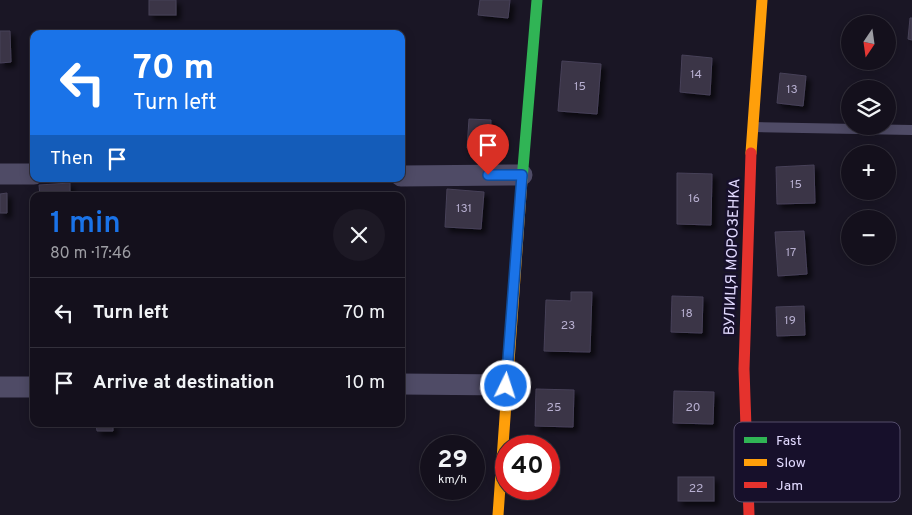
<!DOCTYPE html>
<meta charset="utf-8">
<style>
body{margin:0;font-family:Overpass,sans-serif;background:#1d1925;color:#f1f3f6;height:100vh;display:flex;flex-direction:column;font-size:19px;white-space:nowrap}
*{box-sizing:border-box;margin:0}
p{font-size:16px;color:#9d9da3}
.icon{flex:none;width:28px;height:28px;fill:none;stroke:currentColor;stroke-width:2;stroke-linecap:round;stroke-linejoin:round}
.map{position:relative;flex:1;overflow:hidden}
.sheet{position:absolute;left:30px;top:192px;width:375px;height:235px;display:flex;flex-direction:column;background:#14101c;border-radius:10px;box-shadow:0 2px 12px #0003,0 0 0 1px #33303b}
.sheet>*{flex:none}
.guide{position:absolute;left:30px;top:30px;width:375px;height:152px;border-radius:10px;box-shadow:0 2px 12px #0003,0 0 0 1px #33303b;background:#1a73e8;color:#fff;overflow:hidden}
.needle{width:32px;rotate:193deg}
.fabs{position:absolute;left:841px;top:15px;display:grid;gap:10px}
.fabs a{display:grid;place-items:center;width:55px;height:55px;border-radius:50%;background:#14101c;box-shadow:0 2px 12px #0003,0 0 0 1px #33303b;font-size:25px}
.speed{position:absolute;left:420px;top:435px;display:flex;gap:10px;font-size:25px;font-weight:700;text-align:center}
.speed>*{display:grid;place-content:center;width:65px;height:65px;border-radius:50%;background:#14101c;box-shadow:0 2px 12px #0003,0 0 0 1px #33303b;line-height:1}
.speed small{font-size:12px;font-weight:400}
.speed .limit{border:8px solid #d22;background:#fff;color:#111}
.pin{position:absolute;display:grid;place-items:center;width:42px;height:42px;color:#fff;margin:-51px -21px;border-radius:50% 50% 50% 0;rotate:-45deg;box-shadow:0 0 5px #0007}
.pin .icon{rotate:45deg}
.me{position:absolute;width:55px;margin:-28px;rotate:4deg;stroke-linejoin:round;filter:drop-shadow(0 0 4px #0008)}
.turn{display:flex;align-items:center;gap:18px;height:105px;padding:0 20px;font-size:22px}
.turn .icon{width:65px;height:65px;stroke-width:2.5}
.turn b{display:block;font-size:35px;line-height:42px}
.then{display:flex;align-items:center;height:48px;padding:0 20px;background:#0003;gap:10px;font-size:19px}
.round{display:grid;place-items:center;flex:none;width:52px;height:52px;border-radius:26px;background:#1d1925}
.head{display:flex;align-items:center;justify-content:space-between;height:85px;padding:0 20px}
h1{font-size:30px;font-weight:600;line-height:38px;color:#1a73e8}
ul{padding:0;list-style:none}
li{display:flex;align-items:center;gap:15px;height:70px;padding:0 20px;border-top:1px solid #33303b}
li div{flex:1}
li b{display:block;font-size:19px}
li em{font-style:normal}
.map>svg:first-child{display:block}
.building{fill:#3a3446;stroke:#474158;filter:url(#shadow)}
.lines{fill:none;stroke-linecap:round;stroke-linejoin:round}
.lane{stroke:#4f4b66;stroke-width:10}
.street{stroke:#4f4b66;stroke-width:21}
.fast{stroke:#30b455;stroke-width:11}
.slow{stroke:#ff9f0a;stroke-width:11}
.jam{stroke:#e5322d;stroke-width:11}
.route-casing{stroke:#114b97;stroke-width:12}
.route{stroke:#1a73e8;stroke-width:9}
.labels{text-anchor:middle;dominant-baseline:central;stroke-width:5;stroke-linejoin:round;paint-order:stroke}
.number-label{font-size:12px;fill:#b8b0d1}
.street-label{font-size:15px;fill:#e2daff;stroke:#17102b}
.key{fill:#17102b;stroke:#544d6b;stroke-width:1}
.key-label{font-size:14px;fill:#e2daff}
</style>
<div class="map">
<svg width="912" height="515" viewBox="0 0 912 515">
<defs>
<filter id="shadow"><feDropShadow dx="4.5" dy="4.5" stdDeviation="2.5" flood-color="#0009"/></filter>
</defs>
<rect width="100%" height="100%" fill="#1a1625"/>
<g class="building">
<rect x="149" y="0" width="27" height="15"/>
<polygon points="480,0 510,0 508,18 478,15"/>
<polygon points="910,18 912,18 912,40 908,39"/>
<polygon points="0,31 10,31 11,62 0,63"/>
<polygon points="682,55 712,58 710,95 680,92"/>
<polygon points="562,61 601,64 597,114 558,111"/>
<polygon points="780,73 806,76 803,106 777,103"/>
<polygon points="469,119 491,120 490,149 467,148"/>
<polygon points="814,165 815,203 777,204 776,167"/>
<polygon points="677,173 712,174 711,225 677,224"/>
<polygon points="70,183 70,196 40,196 39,185"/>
<polygon points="447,189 484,192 481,229 445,227"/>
<polygon points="7,193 7,213 0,213 0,194"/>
<polygon points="804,231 807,274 778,276 775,232"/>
<polygon points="571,292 592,292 590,352 544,351 546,300 571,301"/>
<polygon points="672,296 703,297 702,333 671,332"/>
<polygon points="804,306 805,335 777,336 776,307"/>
<polygon points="536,389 574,390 573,427 535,426"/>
<polygon points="674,391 714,392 713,424 673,423"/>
<polygon points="96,424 113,424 113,431 97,431"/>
<polygon points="549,451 552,451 550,482 549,482"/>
<rect x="678" y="477" width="36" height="24"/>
</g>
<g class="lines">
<polyline class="lane" points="753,127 912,130"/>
<g class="street">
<polyline points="0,174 34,174"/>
<polyline points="401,176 522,175"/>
<polyline points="401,384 507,385"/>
<polyline points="0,387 34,387"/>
</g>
<polyline class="fast" points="522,180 537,0"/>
<g class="slow">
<polyline points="751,153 762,0"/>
<polyline points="498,515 522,180"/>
</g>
<polyline class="jam" points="749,515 744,369 751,153"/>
</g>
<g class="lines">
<g class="route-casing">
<polyline id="route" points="488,175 522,175 506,386"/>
</g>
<use href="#route" class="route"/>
</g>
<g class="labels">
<g class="number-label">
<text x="696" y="75">14</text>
<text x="580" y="87">15</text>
<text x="792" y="90">13</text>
<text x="796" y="185">15</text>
<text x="694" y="199">16</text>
<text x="464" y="209">131</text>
<text x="791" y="253">17</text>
<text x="687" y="314">18</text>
<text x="790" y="321">19</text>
<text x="568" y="326">23</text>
<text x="554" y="408">25</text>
<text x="693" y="408">20</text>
<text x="696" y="489">22</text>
</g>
<g class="street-label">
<text transform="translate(733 257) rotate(-88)">ВУЛИЦЯ МОРОЗЕНКА</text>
</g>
</g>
<rect x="734" y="422" width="166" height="80" rx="8" class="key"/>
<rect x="744" y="437" width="23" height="6" fill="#30b455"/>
<rect x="744" y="459" width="23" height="7" fill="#ff9f0a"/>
<rect x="744" y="482" width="23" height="6" fill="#e5322d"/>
<g class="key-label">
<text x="776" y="445">Fast</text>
<text x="776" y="467">Slow</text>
<text x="776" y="490">Jam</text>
</g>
</svg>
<div class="fabs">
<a><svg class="needle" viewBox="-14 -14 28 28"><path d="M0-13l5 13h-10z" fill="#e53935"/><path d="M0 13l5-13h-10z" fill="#9d9da3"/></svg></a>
<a><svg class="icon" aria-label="layers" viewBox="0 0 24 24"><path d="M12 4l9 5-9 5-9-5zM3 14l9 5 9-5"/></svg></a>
<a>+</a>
<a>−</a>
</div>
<div class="speed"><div>29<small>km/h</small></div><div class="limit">40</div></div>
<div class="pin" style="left:488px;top:175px;background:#d93025"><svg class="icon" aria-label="arrive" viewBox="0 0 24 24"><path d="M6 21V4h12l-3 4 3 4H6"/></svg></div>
<svg class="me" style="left:506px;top:386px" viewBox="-20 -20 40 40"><circle r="17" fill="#1a73e8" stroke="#fff" stroke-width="3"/><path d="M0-11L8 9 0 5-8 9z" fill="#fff"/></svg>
<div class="guide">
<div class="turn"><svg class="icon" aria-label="left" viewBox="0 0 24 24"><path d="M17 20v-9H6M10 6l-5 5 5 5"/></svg><div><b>70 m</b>Turn left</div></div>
<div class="then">Then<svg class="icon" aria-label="arrive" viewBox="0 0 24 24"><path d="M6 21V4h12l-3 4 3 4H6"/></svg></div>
</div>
<section class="sheet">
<div class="head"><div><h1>1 min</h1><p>80 m · 17:46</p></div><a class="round"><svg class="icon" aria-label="close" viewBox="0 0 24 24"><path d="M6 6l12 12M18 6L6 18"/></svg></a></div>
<ul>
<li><svg class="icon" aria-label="left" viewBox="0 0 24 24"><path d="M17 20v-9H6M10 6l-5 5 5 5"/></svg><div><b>Turn left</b></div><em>70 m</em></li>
<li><svg class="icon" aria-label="arrive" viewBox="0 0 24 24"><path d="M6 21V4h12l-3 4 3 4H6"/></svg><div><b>Arrive at destination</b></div><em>10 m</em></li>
</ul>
</section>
</div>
